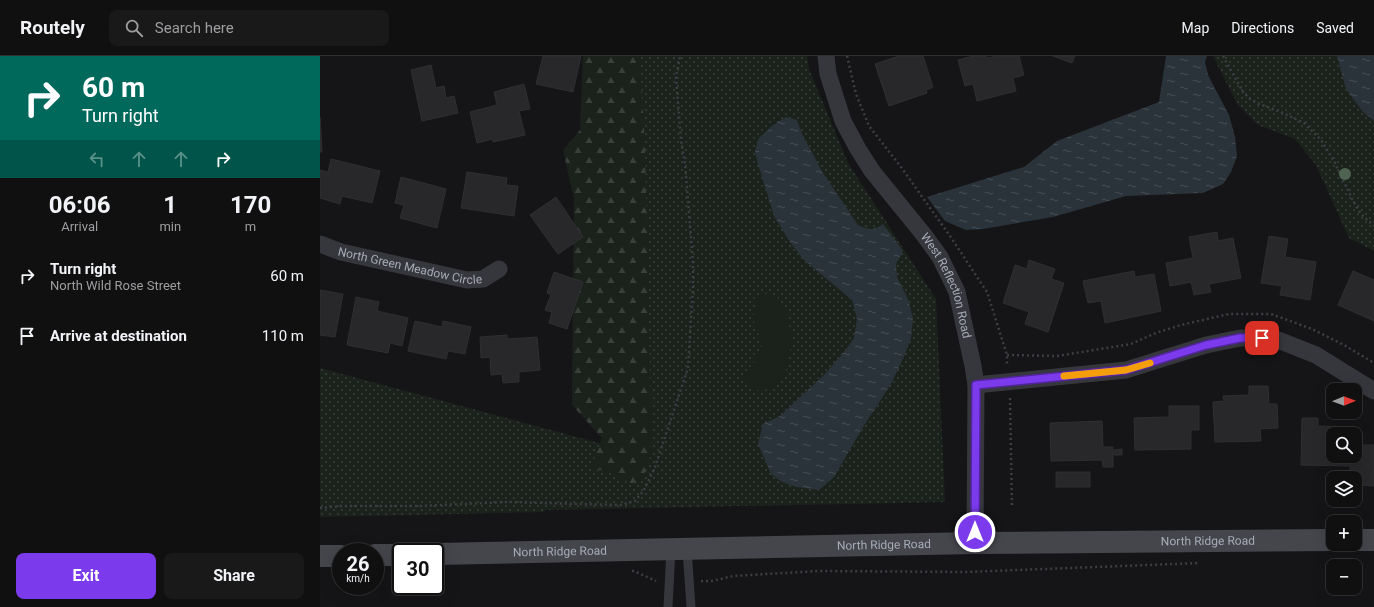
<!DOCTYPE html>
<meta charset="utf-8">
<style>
body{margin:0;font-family:Roboto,sans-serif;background:#19191a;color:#f1f3f6;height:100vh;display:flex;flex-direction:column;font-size:15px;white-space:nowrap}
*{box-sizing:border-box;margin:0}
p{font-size:13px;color:#9c9d9f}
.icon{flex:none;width:22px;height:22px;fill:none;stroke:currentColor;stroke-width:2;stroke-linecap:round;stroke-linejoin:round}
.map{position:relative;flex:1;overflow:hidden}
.details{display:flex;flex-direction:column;background:#101011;width:320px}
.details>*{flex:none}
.guide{background:#00695c;color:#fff;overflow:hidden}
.needle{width:26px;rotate:89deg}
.tools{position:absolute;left:1006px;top:327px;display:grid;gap:8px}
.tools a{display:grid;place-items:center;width:36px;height:36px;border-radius:8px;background:#101011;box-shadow:0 4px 16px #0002,0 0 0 1px #303031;font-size:20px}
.speed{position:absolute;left:12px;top:487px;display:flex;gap:8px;font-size:20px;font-weight:700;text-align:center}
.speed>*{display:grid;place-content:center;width:52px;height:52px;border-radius:50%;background:#101011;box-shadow:0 4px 16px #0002,0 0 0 1px #303031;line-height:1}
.speed small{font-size:10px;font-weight:400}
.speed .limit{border:2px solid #111;border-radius:6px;background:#fff;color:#111}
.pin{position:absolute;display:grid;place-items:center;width:34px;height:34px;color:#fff;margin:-17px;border-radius:8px;box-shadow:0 2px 6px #0006}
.me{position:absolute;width:44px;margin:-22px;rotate:0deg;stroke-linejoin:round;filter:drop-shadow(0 0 3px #0008)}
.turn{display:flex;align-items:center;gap:14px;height:84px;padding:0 16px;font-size:18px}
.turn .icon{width:52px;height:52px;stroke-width:2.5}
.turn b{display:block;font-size:28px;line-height:34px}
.lanes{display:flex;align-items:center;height:38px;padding:0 16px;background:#0003;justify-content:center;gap:20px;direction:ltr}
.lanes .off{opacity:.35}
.eta{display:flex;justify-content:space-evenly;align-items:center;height:68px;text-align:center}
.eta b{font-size:24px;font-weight:700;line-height:28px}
.cta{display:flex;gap:8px;margin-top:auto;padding:8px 16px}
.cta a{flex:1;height:46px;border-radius:8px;background:#7c3aed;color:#fff;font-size:16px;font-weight:700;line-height:46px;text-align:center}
.cta a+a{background:#19191a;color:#f1f3f6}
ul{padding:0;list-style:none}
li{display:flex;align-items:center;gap:12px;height:60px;padding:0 16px}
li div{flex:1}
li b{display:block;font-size:15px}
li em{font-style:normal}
header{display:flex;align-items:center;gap:24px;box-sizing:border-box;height:56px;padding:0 20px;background:#101011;border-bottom:1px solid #303031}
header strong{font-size:19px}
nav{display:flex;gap:22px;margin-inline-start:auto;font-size:14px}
.search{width:280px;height:36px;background:#19191a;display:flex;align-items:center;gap:10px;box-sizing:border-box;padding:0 14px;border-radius:8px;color:#9c9d9f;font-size:15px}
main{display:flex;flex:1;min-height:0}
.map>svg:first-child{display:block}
.grass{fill:url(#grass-dots)}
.forest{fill:url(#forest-firs)}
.garden{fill:#1b221c}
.water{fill:url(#water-ripples)}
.building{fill:#28282b;stroke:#2f2f33}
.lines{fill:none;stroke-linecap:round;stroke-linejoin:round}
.path{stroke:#3c3e43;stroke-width:2.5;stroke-dasharray:2 3;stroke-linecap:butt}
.service{stroke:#36373c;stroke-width:9}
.minor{stroke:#36373c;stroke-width:17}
.secondary{stroke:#44464c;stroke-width:22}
.tree{fill:#4f6352}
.route-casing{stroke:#51269a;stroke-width:10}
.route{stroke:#7c3aed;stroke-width:7}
.slow{stroke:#f59e0b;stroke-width:7}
.labels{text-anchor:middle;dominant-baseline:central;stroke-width:4;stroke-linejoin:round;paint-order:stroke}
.street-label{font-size:12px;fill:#a7abb7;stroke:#101012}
</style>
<header>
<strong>Routely</strong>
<div class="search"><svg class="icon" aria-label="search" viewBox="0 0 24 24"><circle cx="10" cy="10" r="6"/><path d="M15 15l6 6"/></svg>Search here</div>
<nav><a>Map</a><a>Directions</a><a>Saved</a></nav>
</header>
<main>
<section class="details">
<div class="guide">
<div class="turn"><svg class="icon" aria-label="right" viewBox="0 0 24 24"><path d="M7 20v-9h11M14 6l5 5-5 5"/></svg><div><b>60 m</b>Turn right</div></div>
<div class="lanes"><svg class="icon off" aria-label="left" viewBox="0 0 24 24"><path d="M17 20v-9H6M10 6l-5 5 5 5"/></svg><svg class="icon off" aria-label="ahead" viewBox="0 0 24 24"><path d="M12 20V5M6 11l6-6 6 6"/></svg><svg class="icon off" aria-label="ahead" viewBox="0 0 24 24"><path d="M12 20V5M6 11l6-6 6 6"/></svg><svg class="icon" aria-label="right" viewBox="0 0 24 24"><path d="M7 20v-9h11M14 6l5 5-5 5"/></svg></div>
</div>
<div class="eta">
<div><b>06:06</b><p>Arrival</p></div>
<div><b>1</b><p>min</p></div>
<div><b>170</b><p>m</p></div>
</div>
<ul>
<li><svg class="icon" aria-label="right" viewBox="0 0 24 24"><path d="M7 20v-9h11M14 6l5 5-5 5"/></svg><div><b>Turn right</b><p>North Wild Rose Street</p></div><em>60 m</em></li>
<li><svg class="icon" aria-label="arrive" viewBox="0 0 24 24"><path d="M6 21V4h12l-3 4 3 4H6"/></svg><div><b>Arrive at destination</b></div><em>110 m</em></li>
</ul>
<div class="cta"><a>Exit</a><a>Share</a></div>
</section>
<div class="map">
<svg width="1054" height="551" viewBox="0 0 1054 551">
<defs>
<pattern id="grass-dots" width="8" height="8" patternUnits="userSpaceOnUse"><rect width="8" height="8" fill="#1b221c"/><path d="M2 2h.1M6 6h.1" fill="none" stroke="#393f3b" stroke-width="1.8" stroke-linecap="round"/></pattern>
<pattern id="forest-firs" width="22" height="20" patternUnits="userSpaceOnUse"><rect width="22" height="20" fill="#1b221c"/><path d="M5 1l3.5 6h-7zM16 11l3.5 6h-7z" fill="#393f3b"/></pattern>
<pattern id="water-ripples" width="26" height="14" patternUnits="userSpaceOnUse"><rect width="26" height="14" fill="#2b333a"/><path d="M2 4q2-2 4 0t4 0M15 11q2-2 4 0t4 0" fill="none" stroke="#474e54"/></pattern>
</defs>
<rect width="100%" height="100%" fill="#151517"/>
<g class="grass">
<polygon points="319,0 487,0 489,13 528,107 616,243 625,446 225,454 224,456 0,461 0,312 331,401"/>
<polygon points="893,0 1054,0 1054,195 1029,182 996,109 975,83 938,69 918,49"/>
</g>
<polygon class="forest" points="263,0 320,0 325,93 332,394 326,415 316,430 287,416 271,411 282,382 252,349 254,143 243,94 260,74"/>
<path class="garden" d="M446,238L456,240L460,244L466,254L472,284L465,320C461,325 454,331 448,333C441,334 433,336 427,330C415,318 443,303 442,290C442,283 437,277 435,270C432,258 434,243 446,238Z"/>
<g class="water">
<polygon points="846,0 887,0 885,6 888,19 909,59 915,81 917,100 911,116 903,128 883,137 806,140 733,161 663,173 646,174 625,165 607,141 704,111 737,85 839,46"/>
<polygon points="1017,0 1054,0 1054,65 1043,56 1026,33"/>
<path d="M466,61L477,64L482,78L503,117L538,169C548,174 554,175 563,168L583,195L576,208L577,221L588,243L593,262L591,282L583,303L571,328L543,371L514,421L499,434L477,431L462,426L451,418L438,388L443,368L460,360L505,318L525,295L534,282L537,263L532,244L484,204L470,186L454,160L438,108L435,95L439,82L452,70Z"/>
</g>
<g class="building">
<polygon points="223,0 261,0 253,36 216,28"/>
<polygon points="579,0 603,0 613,31 606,34 607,37 569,50 555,8"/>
<polygon points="653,0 666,0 667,2 677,0 699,0 704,19 693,22 696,35 657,45 653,28 645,30 638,4"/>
<polygon points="733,0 755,0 752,7"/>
<polygon points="111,9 116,32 124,30 126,42 134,40 138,57 102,65 91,14"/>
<polygon points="204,28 210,53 199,55 205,79 173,86 173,83 157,87 150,56 177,49 174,36"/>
<polygon points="0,61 2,96 0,96"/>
<polygon points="11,103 60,115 52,147 22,140 20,148 0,142 0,114 8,116"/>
<polygon points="147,116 187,122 186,129 198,130 194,160 141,152"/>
<polygon points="81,121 126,133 117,172 80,162 84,149 75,147"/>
<polygon points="236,141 263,181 238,198 210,159"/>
<polygon points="897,176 898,185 913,182 921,222 889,228 891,236 874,239 871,226 850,230 846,207 873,202 869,181"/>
<polygon points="949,180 968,183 965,201 996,206 990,244 960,239 962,230 941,227"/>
<polygon points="709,204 735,213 731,223 744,227 728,276 705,268 709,256 683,247 695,209 707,213"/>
<polygon points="814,215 815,221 834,218 841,255 785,267 781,245 768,247 763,225"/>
<polygon points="1033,215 1054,224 1054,265 1018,249"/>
<polygon points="234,216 263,226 247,273 229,267 232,256 225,254 231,239 227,237"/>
<polygon points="0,234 23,238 15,281 0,279"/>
<polygon points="36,241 59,246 57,255 88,262 82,290 70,287 68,297 27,289"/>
<polygon points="95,265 122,271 123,265 151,271 145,298 128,295 126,303 88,295"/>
<polygon points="187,279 187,283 217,281 220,314 199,316 199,326 183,327 182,318 171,319 170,301 161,302 160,281"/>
<polygon points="929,330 948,330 949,348 957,348 958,372 940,373 941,385 895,386 893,346 904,345 903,340 929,339"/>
<polygon points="849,350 879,350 879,374 871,374 871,393 815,394 814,362 849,361"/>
<polygon points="982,362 998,362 998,370 1033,371 1032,378 1013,378 1013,400 1035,400 1035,389 1054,389 1054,430 1035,429 1035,422 1030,422 1030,410 981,409"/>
<polygon points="782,365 783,391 793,391 793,411 783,411 782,404 731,405 730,367"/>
<polygon points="802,393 802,399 794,399 794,394"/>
<rect x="736" y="416" width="34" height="15"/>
</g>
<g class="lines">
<g class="path">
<polyline points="527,0 536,38 549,70 581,111 630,180 667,236 687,299 687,309"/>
<polyline points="903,0 923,36 930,43 937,47 961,56 984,67 1001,84 1014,105 1033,145 1041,158 1054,170"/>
<polyline points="687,299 737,300 811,288 836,277 861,269 909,258 951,258 992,273 1024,289 1054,307"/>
<polyline points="690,342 692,452"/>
<polyline points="0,452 21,450 98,450 188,446 300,449 315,445 324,434 335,411 368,312 373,231 373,207 365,108 361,85 356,21 360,0"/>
<polyline points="1015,505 1034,504"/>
<polyline points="312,515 314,515 336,525"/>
<polyline points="381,525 392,525 413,520 498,515 646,516 880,507"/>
</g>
<g class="service">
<polyline points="367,493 371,551"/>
<polyline points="348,551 351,493"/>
</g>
<g class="minor">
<path id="s1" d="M506,0L508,18L523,65L538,93L552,115L604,179L620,201L637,236L653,310L656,329L655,487"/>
<path id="s2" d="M0,188L21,196L147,224L163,223L179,213"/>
<polyline points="656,329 806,314 886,289 920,282 953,282 996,299 1054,335"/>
</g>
<g class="secondary">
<polyline points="1035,484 1054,484"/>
<path id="s3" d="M115,498L655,487L1013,484"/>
<polyline points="55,499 81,499"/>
<polyline points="0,500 21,500"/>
</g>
</g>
<circle class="tree" cx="1025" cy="118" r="6"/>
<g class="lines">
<g class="route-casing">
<polyline id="route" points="655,476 656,329 806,314 886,289 920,282 942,282"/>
</g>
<use href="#route" class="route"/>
<polyline class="slow" points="744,320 806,314 830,307"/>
</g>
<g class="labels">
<g class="street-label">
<text stroke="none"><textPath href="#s2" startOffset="93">North Green Meadow Circle</textPath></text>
<text stroke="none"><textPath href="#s1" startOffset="264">West Reflection Road</textPath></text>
<text stroke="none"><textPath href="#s3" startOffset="773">North Ridge Road</textPath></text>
<text stroke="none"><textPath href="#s3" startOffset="449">North Ridge Road</textPath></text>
<text stroke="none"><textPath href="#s3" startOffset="125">North Ridge Road</textPath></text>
</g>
</g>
</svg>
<div class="tools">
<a><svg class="needle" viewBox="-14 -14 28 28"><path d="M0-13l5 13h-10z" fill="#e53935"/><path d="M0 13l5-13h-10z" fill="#9c9d9f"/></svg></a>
<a><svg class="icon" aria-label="search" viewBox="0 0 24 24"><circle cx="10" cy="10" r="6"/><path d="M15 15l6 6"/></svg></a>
<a><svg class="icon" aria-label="layers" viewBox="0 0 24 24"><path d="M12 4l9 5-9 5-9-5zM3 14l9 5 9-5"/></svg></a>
<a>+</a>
<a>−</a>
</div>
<div class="speed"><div>26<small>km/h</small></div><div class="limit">30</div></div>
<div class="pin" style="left:942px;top:282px;background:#d93025"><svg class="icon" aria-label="arrive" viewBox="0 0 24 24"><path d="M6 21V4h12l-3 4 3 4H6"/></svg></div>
<svg class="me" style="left:655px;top:476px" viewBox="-20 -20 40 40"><circle r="17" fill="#7c3aed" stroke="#fff" stroke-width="3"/><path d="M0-11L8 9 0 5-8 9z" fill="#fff"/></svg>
</div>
</main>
